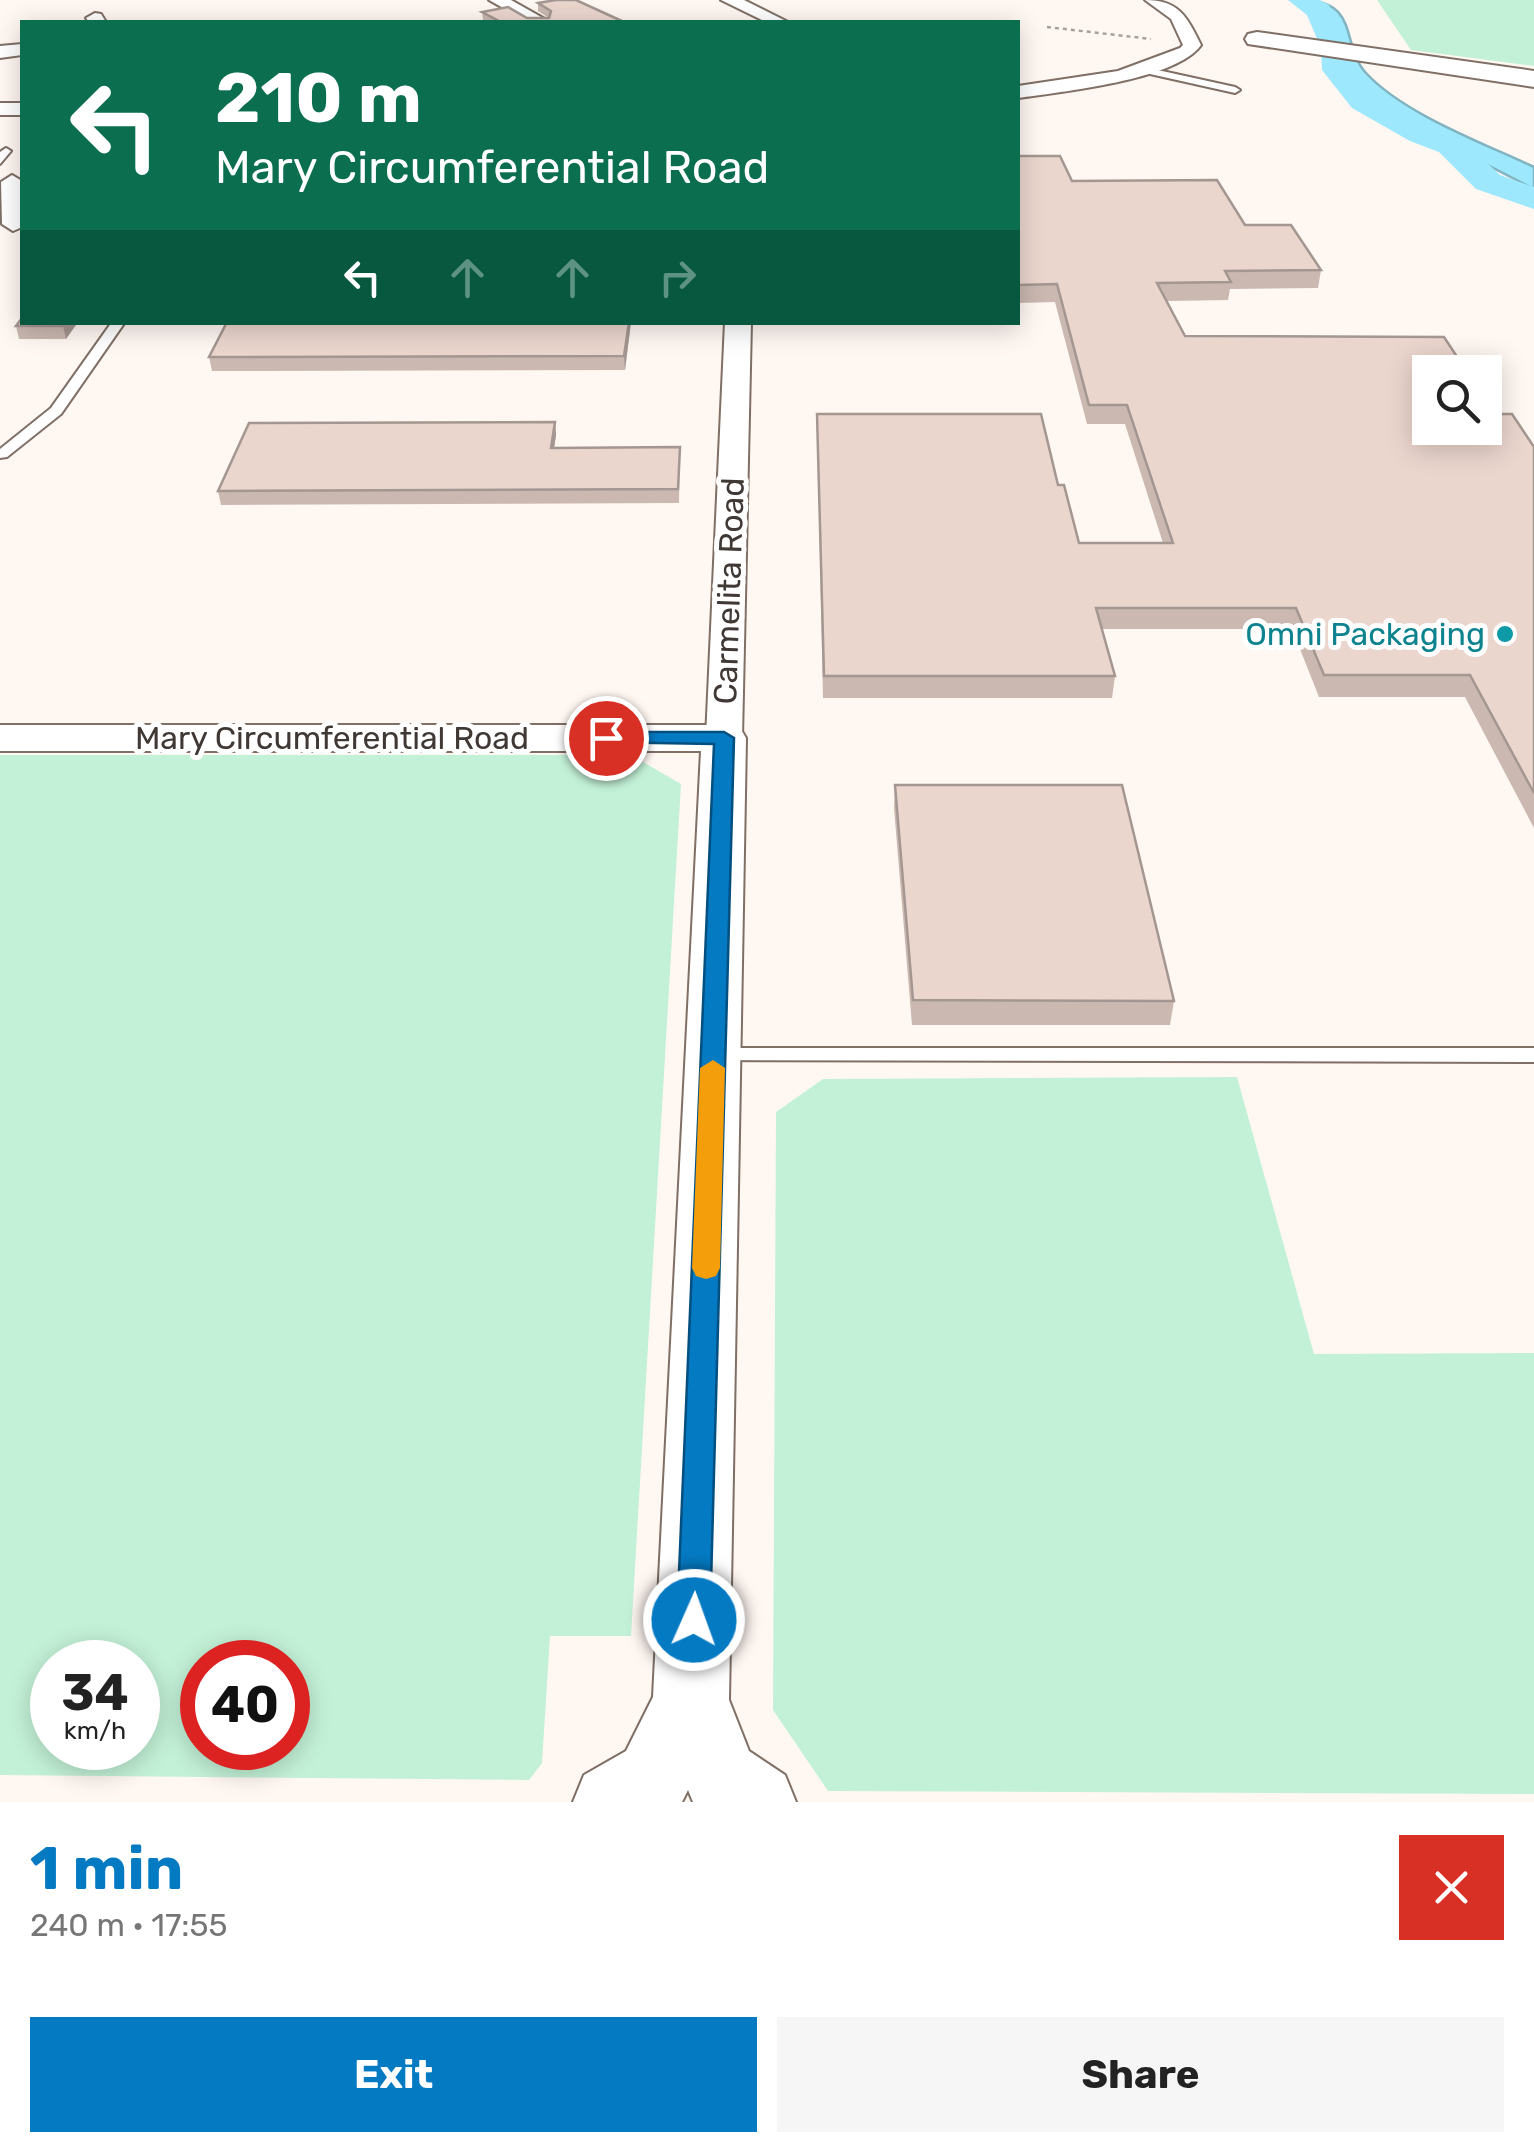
<!DOCTYPE html>
<meta charset="utf-8">
<style>
body{margin:0;font-family:Rubik,sans-serif;background:#f6f6f6;color:#222;height:100vh;display:flex;flex-direction:column;font-size:38px;white-space:nowrap}
*{box-sizing:border-box;margin:0}
p{font-size:32px;color:#767676}
.icon{flex:none;width:55px;height:55px;fill:none;stroke:currentColor;stroke-width:2;stroke-linecap:round;stroke-linejoin:round}
.map{position:relative;height:1802px;overflow:hidden}
.details{display:flex;flex-direction:column;background:#fff;flex:1}
.details>*{flex:none}
.guide{position:absolute;left:20px;top:20px;width:1000px;height:305px;border-radius:0px;box-shadow:0 5px 25px #0003;background:#0b6e4f;color:#fff;overflow:hidden}
.controls{position:absolute;left:1412px;top:355px;display:grid;gap:20px}
.controls a{display:grid;place-items:center;width:90px;height:90px;border-radius:0px;background:#fff;box-shadow:0 5px 25px #0003;font-size:50px}
.speed{position:absolute;left:30px;top:1640px;display:flex;gap:20px;font-size:50px;font-weight:700;text-align:center}
.speed>*{display:grid;place-content:center;width:130px;height:130px;border-radius:50%;background:#fff;box-shadow:0 5px 25px #0003;line-height:1}
.speed small{font-size:25px;font-weight:400}
.speed .limit{border:15px solid #d22;background:#fff;color:#111}
.pin{position:absolute;display:grid;place-items:center;width:85px;height:85px;color:#fff;margin:-42px;border:5px solid #fff;border-radius:50%;box-shadow:0 2px 10px #0007}
.me{position:absolute;width:110px;margin:-55px;rotate:2deg;stroke-linejoin:round;filter:drop-shadow(0 0 8px #0008)}
.turn{display:flex;align-items:center;gap:35px;height:210px;padding:0 30px;font-size:45px}
.turn .icon{width:130px;height:130px;stroke-width:2.5}
.turn b{display:block;font-size:70px;line-height:85px}
.lanes{display:flex;align-items:center;height:95px;padding:0 30px;background:#0003;justify-content:center;gap:50px;direction:ltr}
.lanes .off{opacity:.35}
.round{display:grid;place-items:center;flex:none;width:105px;height:105px;border-radius:0px;background:#f6f6f6}
.head{display:flex;align-items:center;justify-content:space-between;height:170px;padding:0 30px}
h1{font-size:60px;font-weight:700;line-height:75px;color:#047ac3}
.action{display:flex;gap:20px;margin-top:auto;padding:20px 30px}
.action a{flex:1;height:115px;border-radius:0px;background:#047ac3;color:#fff;font-size:40px;font-weight:700;line-height:115px;text-align:center}
.action a+a{background:#f6f6f6;color:#222}
.map>svg:first-child{display:block}
.green{fill:#c3f1d7;fill-rule:evenodd}
.water{fill:#9de8fc;stroke:#81b3c0;stroke-width:2.5}
.lines{fill:none;stroke-linecap:round;stroke-linejoin:round}
.river{fill:#9de8fc;fill-rule:evenodd}
.service-casing{stroke:#7f6f65;stroke-width:4}
.minor-casing{stroke:#7f6f65;stroke-width:4}
.tertiary-casing{stroke:#7f6f65;stroke-width:4}
.motorway-casing{stroke:#7f6f65;stroke-width:4}
.path{stroke:#a8a09b;stroke-width:2.5;stroke-dasharray:4 4;stroke-linecap:butt}
.service{fill:#fff;fill-rule:evenodd}
.minor{fill:#fff;fill-rule:evenodd}
.tertiary{fill:#fff;fill-rule:evenodd}
.motorway{fill:#fff;fill-rule:evenodd}
.wall{fill:#cab8b1}
.shaded-wall{fill:#a49690}
.building{fill:#ebd6ce;stroke:#a49690;stroke-width:2.5}
.route{fill:#047ac3;stroke:#034f7f;stroke-width:2.5}
.slow{fill:#f59e0b}
.culture-dot{fill:#0f9aa8;stroke:#fff;stroke-width:4}
.labels{text-anchor:middle;dominant-baseline:central;stroke-width:10;stroke-linejoin:round;paint-order:stroke}
.street-label{font-size:32px;fill:#403834;stroke:#fff}
.culture-label{font-size:32px;fill:#0d838f;stroke:#fff;text-anchor:end}
</style>
<div class="map">
<svg width="1534" height="1802" viewBox="0 0 1534 1802">
<rect width="100%" height="100%" fill="#fff7f2"/>
<g class="green">
<polygon points="1377,0 1534,0 1534,66 1411,50"/>
<path d="M0,755H631L681,784L631,1636H550L542,1763L529,1780L0,1775ZM52,1662H138V1748H52ZM202,1662H288V1748H202Z"/>
<polygon points="1237,1077 1314,1354 1534,1353 1534,1794 828,1791 773,1710 776,1112 823,1079"/>
</g>
<path class="water" d="M1301,0C1361,0 1340,45 1366,73C1404,114 1483,143 1534,167V189L1363,101L1337,70L1335,48L1319,11Z"/>
<g class="lines">
<polygon class="river" points="1288,0 1320,0 1329,5 1349,48 1352,69 1374,94 1432,127 1461,138 1500,175 1534,187 1534,209 1476,189 1439,152 1410,141 1352,108 1322,70 1321,48 1307,15"/>
<g class="service-casing">
<g id="service">
<polygon points="1144,67 1235,87 1240,90 1235,93 1141,72"/>
<polygon points="6,148 11,151 0,164 0,152"/>
<polygon points="112,322 125,322 61,414 7,457 0,458 0,449 51,408"/>
<polygon points="716,1048 1534,1048 1534,1062 708,1060 705,1055 708,1050"/>
</g>
</g>
<g class="minor-casing">
<g id="minor">
<polygon points="489,0 511,0 550,22 528,22"/>
<polygon points="721,0 744,0 788,22 766,22"/>
<path d="M1145,0C1179,0 1187,17 1201,45C1177,80 1060,92 1018,98V86L1118,71L1180,48L1183,45L1171,19Z"/>
<polygon points="95,13 101,14 106,22 89,22 86,18"/>
<polygon points="22,44 22,55 0,58 0,46"/>
<rect x="0" y="103" width="22" height="12"/>
<polygon points="12,175 22,181 22,227 13,231 2,224 1,182"/>
<polygon points="725,322 751,322 742,738 737,746 724,749 711,746 706,738"/>
</g>
</g>
<g class="tertiary-casing">
<polygon id="tertiary" points="0,725 724,725 740,728 746,738 729,1700 749,1751 785,1775 796,1802 693,1802 688,1790 682,1802 573,1802 584,1775 626,1751 653,1697 701,751 0,751"/>
</g>
<g class="motorway-casing">
<polygon id="motorway" points="1257,32 1534,71 1534,87 1248,44 1245,39 1248,34"/>
</g>
<polyline class="path" points="1047,27 1151,39"/>
<use href="#service" class="service"/>
<use href="#minor" class="minor"/>
<use href="#tertiary" class="tertiary"/>
<use href="#motorway" class="motorway"/>
</g>
<g class="wall">
<polygon points="538,3 624,22 488,22 483,20 482,12 527,18 549,18 538,11"/>
<polygon points="1018,156 1072,181 1245,225 1321,270 1318,288 1230,289 1228,300 1167,301 1185,336 1494,414 1534,447 1534,828 1465,697 1319,697 1292,629 1102,629 1115,676 1112,698 823,698 817,414 1058,485 1079,543 1163,543 1125,424 1087,424 1055,302 1018,303"/>
<polygon points="78,322 66,339 19,339 16,326"/>
<polygon points="631,322 625,370 212,371 209,357"/>
<polygon points="555,422 556,435 554,448 680,447 679,503 221,505 218,491"/>
<polygon points="895,785 1174,1001 1170,1025 912,1025 894,808"/>
</g>
<g class="shaded-wall">
<polygon points="66,322 78,322 66,339 63,326"/>
<polygon points="629,322 631,322 625,370 624,356"/>
<polygon points="555,422 556,435 552,461 551,448"/>
</g>
<g class="building">
<polygon points="556,0 576,0 624,22 501,22 482,12 508,7 527,18 549,18 551,11 538,3"/>
<polygon points="1018,156 1060,156 1072,181 1217,180 1245,225 1291,225 1321,270 1225,271 1231,282 1157,283 1185,336 1444,337 1467,372 1430,372 1430,428 1485,428 1485,401 1494,414 1512,414 1534,447 1534,793 1470,675 1324,675 1296,608 1096,608 1115,676 824,676 817,414 1041,414 1058,485 1064,485 1079,543 1173,543 1127,405 1089,405 1057,284 1018,285"/>
<polygon points="22,318 22,322 66,322 63,326 16,326"/>
<polygon points="227,322 629,322 624,356 209,357"/>
<polygon points="555,422 551,448 680,447 678,489 218,491 249,423"/>
<polygon points="895,785 1122,785 1174,1001 913,1000"/>
</g>
<polygon class="route" points="606,732 724,732 734,738 710,1620 705,1631 694,1635 682,1631 677,1620 714,744 598,742 598,733"/>
<polygon class="slow" points="713,1060 725,1068 720,1268 716,1276 706,1279 696,1276 692,1268 700,1068"/>
<circle class="culture-dot" cx="1505" cy="634" r="10"/>
<g class="labels">
<g class="street-label">
<text transform="translate(729 591) rotate(-88)">Carmelita Road</text>
<text x="332" y="738">Mary Circumferential Road</text>
</g>
<g class="culture-label">
<text x="1485" y="634">Omni Packaging</text>
</g>
</g>
</svg>
<div class="controls">
<a><svg class="icon" aria-label="search" viewBox="0 0 24 24"><circle cx="10" cy="10" r="6"/><path d="M15 15l6 6"/></svg></a>
</div>
<div class="speed"><div>34<small>km/h</small></div><div class="limit">40</div></div>
<div class="pin" style="left:606px;top:738px;background:#d93025"><svg class="icon" aria-label="arrive" viewBox="0 0 24 24"><path d="M6 21V4h12l-3 4 3 4H6"/></svg></div>
<svg class="me" style="left:694px;top:1620px" viewBox="-20 -20 40 40"><circle r="17" fill="#047ac3" stroke="#fff" stroke-width="3"/><path d="M0-11L8 9 0 5-8 9z" fill="#fff"/></svg>
<div class="guide">
<div class="turn"><svg class="icon" aria-label="left" viewBox="0 0 24 24"><path d="M17 20v-9H6M10 6l-5 5 5 5"/></svg><div><b>210 m</b>Mary Circumferential Road</div></div>
<div class="lanes"><svg class="icon" aria-label="left" viewBox="0 0 24 24"><path d="M17 20v-9H6M10 6l-5 5 5 5"/></svg><svg class="icon off" aria-label="ahead" viewBox="0 0 24 24"><path d="M12 20V5M6 11l6-6 6 6"/></svg><svg class="icon off" aria-label="ahead" viewBox="0 0 24 24"><path d="M12 20V5M6 11l6-6 6 6"/></svg><svg class="icon off" aria-label="right" viewBox="0 0 24 24"><path d="M7 20v-9h11M14 6l5 5-5 5"/></svg></div>
</div>
</div>
<section class="details">
<div class="head"><div><h1>1 min</h1><p>240 m · 17:55</p></div><a class="round" style="background:#d93025;color:#fff"><svg class="icon" aria-label="close" viewBox="0 0 24 24"><path d="M6 6l12 12M18 6L6 18"/></svg></a></div>
<div class="action"><a>Exit</a><a>Share</a></div>
</section>
